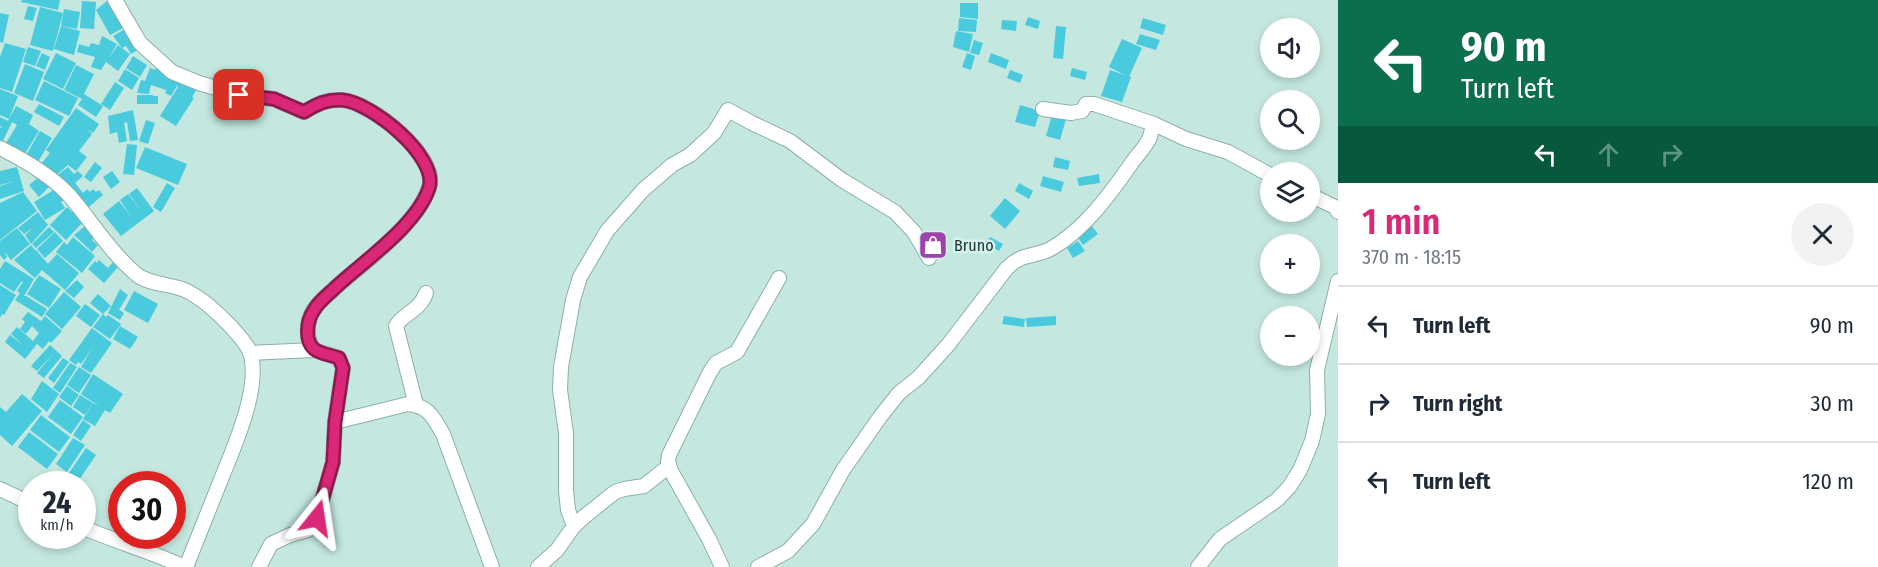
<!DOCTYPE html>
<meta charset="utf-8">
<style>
body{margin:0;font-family:"Fira Sans Condensed",sans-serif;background:#f2f2f3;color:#1f2937;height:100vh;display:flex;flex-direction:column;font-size:22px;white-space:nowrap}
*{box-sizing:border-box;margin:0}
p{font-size:20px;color:#747a83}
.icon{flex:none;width:33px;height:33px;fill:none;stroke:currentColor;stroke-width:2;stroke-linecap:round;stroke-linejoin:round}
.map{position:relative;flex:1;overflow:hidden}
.side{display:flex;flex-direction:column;background:#fff;width:540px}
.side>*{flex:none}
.top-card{background:#0b6e4f;color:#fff;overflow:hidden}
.controls{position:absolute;left:1260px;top:18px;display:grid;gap:12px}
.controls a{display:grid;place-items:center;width:60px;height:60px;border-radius:50%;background:#fff;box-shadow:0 3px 9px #0003;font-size:30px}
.speed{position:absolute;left:18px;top:471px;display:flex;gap:12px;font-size:30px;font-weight:700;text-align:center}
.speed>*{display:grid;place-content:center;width:78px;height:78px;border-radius:50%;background:#fff;box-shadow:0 3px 9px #0003;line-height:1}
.speed small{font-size:15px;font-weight:400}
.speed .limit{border:9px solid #d22;background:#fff;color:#111}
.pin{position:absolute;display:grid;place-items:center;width:51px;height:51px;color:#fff;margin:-26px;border-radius:12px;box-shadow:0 3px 9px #0006}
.me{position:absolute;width:66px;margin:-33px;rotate:15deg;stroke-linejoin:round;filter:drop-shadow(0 0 4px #0008)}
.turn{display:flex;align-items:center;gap:21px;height:126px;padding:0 24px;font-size:27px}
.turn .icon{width:78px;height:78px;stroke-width:2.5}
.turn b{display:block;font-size:42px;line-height:51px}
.lanes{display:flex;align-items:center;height:57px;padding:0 24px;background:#0003;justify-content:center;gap:30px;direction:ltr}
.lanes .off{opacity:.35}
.round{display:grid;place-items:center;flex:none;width:63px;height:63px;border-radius:32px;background:#f2f2f3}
.headline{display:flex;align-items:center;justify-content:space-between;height:102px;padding:0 24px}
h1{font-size:36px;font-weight:600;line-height:45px;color:#db2777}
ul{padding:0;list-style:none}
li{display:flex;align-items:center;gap:18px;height:78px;padding:0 24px;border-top:2px solid #e0e1e3}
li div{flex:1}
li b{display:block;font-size:22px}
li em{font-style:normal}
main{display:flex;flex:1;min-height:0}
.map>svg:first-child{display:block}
.building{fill:#4acadd}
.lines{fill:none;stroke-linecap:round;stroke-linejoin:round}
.street-casing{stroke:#8dafa8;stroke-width:16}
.street{stroke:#fff;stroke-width:14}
.route-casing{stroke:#8e194d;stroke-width:15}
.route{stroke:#db2777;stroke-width:10}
.labels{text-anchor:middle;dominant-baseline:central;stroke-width:5;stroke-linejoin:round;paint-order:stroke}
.poi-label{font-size:16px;fill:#273532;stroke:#d1f5ed;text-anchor:start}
</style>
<main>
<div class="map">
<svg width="1338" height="567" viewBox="0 0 1338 567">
<rect width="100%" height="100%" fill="#c4e8e0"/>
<g class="building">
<polygon points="22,0 60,0 58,10 21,2"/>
<polygon points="82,1 96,2 94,29 80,28"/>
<polygon points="107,1 108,3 112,1 127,26 110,35 96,10"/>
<polygon points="960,3 978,3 978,19 960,17"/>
<polygon points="28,6 37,8 33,21 24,19"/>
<polygon points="40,7 63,13 53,51 30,45"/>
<polygon points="64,9 80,12 77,29 61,26"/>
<polygon points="0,13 9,15 3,43 0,42"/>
<polygon points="1028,17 1040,21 1038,29 1025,25"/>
<polygon points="959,18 977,20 976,32 958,31"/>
<polygon points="1143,18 1166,25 1163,35 1140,28"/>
<polygon points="1002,20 1017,21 1016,31 1001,29"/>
<polygon points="61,26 80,31 74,55 54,49"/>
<polygon points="1056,26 1066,27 1063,59 1053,58"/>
<polygon points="127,28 139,49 131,54 126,46 122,48 113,36"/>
<polygon points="956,31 973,34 969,52 953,47"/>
<polygon points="1140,34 1160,40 1156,50 1136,44"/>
<polygon points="102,36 117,44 108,59 118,45 130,54 118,71 106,62 101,70 91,67 95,57 77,52 79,44 89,47 91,43 99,45"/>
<polygon points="1122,39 1142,48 1129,77 1109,67"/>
<polygon points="974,40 983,43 979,55 970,53"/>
<polygon points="5,43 26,49 12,92 0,88 0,57"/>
<polygon points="28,47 41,51 35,66 23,62"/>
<polygon points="42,53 50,57 45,70 36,66"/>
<polygon points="56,53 76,63 63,89 43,79"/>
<polygon points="967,53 975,56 971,70 962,67"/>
<polygon points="991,53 1009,60 1006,69 988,62"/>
<polygon points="133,56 147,65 140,77 126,68"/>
<polygon points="25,64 44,72 33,101 14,93"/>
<polygon points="76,65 94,74 84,94 103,106 96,117 78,105 82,99 64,90"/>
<polygon points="156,67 167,71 165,75 197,89 192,97 194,98 176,126 160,116 178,87 177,86 171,96 165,93 166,90 151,85 149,94 137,93 141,80 145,81 150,68 155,70"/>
<polygon points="1072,68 1087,72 1085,80 1070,76"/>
<polygon points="125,69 139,78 132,90 118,81"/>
<polygon points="1010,70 1023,75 1020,83 1007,78"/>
<polygon points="1110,70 1131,77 1122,102 1101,96"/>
<polygon points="44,81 78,98 69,116 35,100"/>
<polygon points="115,82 124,88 110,110 101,104"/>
<polygon points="0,89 18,96 9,119 0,115"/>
<polygon points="137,95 153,95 153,96 158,96 158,104 137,104"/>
<polygon points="39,104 64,117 59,126 34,112"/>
<polygon points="1020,105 1040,111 1035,127 1015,122"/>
<polygon points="16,106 33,115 29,124 39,131 24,155 6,143 17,125 12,122 2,143 0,143 0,128 2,127 0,126 0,117 8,121"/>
<polygon points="76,108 99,124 93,133 87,129 92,134 72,160 79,151 87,157 76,171 68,165 55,176 41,164 50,153 46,150"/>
<polygon points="133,110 138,140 130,141 127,122 124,123 127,141 119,143 117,132 110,134 108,116"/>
<polygon points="1052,115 1066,119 1060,140 1046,136"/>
<polygon points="146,120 155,123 148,144 139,141"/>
<polygon points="40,131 52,138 37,164 25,157"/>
<polygon points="127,144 137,145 134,175 123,174"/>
<polygon points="145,147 187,164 178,185 136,168"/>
<polygon points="1055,157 1070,161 1068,170 1053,167"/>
<polygon points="95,162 102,168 91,182 84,177"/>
<polygon points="17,167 24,191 0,199 0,186 15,181 0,185 0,171"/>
<polygon points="68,167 74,174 78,171 83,176 75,183 83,193 87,189 90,192 93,189 96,192 99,190 103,195 84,211 55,177"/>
<polygon points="112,171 120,182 111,189 103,177"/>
<polygon points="1099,174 1100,183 1079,186 1077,178"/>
<polygon points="40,176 49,187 39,197 29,185"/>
<polygon points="1043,176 1064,182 1061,192 1040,186"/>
<polygon points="167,183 175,188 161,212 153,207"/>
<polygon points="1019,183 1033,191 1029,199 1015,191"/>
<polygon points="57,188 64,200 61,202 65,208 45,220 34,202"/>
<polygon points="137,188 154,211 121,236 103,214 119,201 132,218 120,200 128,194 143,213 129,194"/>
<polygon points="23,192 37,211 0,240 0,203"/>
<polygon points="1005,198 1020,211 1005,229 990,216"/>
<polygon points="67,207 72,212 73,210 84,221 66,240 50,225"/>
<polygon points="38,212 48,225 31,244 25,235 34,227 24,234 18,228"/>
<polygon points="1091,225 1098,234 1083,245 1077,236"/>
<polygon points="85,226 96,236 92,240 98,245 92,252 74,235"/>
<polygon points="49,227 54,232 36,248 32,244"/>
<polygon points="17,228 30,244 11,260 4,251 7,257 4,260 0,255 0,241"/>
<polygon points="55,232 63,241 45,258 37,249"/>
<polygon points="73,237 95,256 82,273 56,252 64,242 67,245"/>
<polygon points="990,237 1003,244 999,251 986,243"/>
<polygon points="1078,241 1085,251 1073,258 1067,248"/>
<polygon points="31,245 35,250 34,251 36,250 48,264 57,254 79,273 65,290 42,270 35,278 14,260"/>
<polygon points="99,260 108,268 113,262 118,267 104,283 88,269 95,261 97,263"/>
<polygon points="5,261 34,279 24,296 26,296 47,309 42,317 15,300 20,293 17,291 23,282 22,281 14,292 0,283 0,269"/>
<polygon points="39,275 61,289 49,308 27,294"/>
<polygon points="77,280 84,287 74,298 65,291"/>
<polygon points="0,285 16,295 4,315 2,314 0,318"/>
<polygon points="120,289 128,295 119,310 124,313 120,320 108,313"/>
<polygon points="134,291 158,304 148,323 124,310"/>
<polygon points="64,292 81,307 62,329 45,314"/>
<polygon points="98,294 111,306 103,314 106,317 108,315 121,324 110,339 93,327 103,314 90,303"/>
<polygon points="85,304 100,315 91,327 76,316"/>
<polygon points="28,312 41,321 45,316 62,331 51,343 49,341 43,349 37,344 25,359 5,342 10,335 23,345 11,334 17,327 33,341 39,333 32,326 26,334 20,329 25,322 22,319"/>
<polygon points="1004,316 1025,319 1024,327 1002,324"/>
<polygon points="1056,316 1056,325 1027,327 1026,318"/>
<polygon points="120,326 138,337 130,349 113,339"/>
<polygon points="92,328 112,343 91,373 81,367 93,347 81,364 78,362 76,365 69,360"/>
<polygon points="50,345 62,356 44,378 37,373 53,354 37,371 31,366"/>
<polygon points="63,358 69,362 54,383 48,378"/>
<polygon points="70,363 77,367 60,393 53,388"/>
<polygon points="79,367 91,375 79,393 67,385"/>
<polygon points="93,374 123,394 110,413 105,410 95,426 83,419 93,403 99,406 81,394"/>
<polygon points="42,381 59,394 47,412 31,399"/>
<polygon points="67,386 79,395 71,406 59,397"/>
<polygon points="22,394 42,411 12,446 0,435 0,407 6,412"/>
<polygon points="80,395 93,403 85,415 73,407"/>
<polygon points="60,400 83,417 71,434 48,417"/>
<polygon points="41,415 70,437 59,452 30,430"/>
<polygon points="83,420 91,426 81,441 73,435"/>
<polygon points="29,432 58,454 47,469 18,447"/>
<polygon points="73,438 85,445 67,472 56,464"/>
<polygon points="86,448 96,455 79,480 69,473"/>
<polygon points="63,476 81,484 59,484"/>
</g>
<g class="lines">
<g class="street-casing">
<g id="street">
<path d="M115,0L140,43L172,72L199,83L239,95L274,99L304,112C317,104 327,99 342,100C371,102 440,157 429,188C416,226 364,262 335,288C328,295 318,302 313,311C306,323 306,339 314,350"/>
<polyline points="1043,109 1071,113 1082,111 1086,104 1094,104 1154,124 1186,139 1228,152 1270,175"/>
<path d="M0,148C24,160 49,174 68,194C91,220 109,251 136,274C146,283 165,284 179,288C187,290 196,296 203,301C216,311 247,340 251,355C260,391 233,449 220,482C209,510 197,539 186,567"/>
<polyline points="1310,195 1335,207 1338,212"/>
<polyline points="250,353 314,350 339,358 343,368 335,422 333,462 316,522 308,530 290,535 271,544 259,567"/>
<path d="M416,405L396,326C402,314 420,311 426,293"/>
<path d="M335,422L408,404C429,406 433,417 443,434L492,567"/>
<polyline points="0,489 32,504"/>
<polyline points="574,526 585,516 615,492 624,489 644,486 669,466"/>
<path d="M82,527C116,542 151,551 184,567"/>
<polyline points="538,567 557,550 574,526 568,510 566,490 566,433 560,390 561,367 573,300 580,277 607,231 643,190 672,165 690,155 714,133 728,110 752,123 790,141 842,180 895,212 914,232 929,258"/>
<polyline points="722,567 709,539 671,471 668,462 669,455 710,372 716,363 737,352 779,278"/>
<path d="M758,567L788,551L813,524L843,470L880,417L899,393L918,378L948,345L1007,268C1025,251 1035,258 1052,248C1085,229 1110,194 1131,164C1137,155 1146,147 1150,137C1151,133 1152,128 1154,124"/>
<polyline points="1198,567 1220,539 1277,500 1290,486 1300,470 1312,441 1318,414 1317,370 1338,281"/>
</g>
</g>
<use href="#street" class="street"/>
</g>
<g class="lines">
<g class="route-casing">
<path id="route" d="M239,95L274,99L304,112C317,104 327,99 342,100C371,102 439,157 429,188C417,225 364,261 336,287C329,294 319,301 314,310C307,320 304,340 314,349C320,354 332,355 339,358L343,368L335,422L333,462L317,518"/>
</g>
<use href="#route" class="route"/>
</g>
<defs>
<g id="shop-square" transform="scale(1.5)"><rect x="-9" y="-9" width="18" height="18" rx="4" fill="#9f42ac" stroke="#d1f5ed"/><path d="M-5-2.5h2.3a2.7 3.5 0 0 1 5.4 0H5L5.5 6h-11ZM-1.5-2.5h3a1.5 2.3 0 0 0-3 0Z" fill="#fff"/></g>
</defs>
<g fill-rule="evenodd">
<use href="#shop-square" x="933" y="245"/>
</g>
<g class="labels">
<g class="poi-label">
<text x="954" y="245">Bruno</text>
</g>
</g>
</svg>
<div class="controls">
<a><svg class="icon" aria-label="sound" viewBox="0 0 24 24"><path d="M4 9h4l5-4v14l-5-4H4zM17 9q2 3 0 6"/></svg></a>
<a><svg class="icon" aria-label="search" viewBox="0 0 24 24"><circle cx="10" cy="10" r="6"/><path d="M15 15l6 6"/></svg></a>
<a><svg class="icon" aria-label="layers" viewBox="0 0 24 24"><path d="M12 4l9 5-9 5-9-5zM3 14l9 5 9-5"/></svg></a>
<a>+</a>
<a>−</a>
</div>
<div class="speed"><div>24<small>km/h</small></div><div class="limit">30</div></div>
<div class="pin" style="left:239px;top:95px;background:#d93025"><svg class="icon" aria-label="arrive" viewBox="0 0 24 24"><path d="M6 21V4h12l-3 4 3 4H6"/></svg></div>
<svg class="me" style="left:317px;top:518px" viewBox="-20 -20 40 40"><path d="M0-17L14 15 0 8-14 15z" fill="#db2777" stroke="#fff" stroke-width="4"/></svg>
</div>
<section class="side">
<div class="top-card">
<div class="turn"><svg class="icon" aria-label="left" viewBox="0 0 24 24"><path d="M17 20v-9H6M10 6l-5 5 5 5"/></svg><div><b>90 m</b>Turn left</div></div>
<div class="lanes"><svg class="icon" aria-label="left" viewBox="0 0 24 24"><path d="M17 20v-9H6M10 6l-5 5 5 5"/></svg><svg class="icon off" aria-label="ahead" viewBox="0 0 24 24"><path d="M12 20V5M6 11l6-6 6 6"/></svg><svg class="icon off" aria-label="right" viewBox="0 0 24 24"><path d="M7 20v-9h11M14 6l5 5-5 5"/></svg></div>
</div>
<div class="headline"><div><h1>1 min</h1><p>370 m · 18:15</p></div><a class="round"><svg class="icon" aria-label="close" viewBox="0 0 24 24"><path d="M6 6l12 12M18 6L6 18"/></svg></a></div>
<ul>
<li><svg class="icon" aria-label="left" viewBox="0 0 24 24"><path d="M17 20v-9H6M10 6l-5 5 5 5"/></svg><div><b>Turn left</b></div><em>90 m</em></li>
<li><svg class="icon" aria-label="right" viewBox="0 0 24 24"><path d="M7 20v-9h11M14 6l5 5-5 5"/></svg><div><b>Turn right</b></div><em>30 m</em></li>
<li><svg class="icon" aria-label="left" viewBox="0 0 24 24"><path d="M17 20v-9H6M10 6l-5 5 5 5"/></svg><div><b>Turn left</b></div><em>120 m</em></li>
</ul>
</section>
</main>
